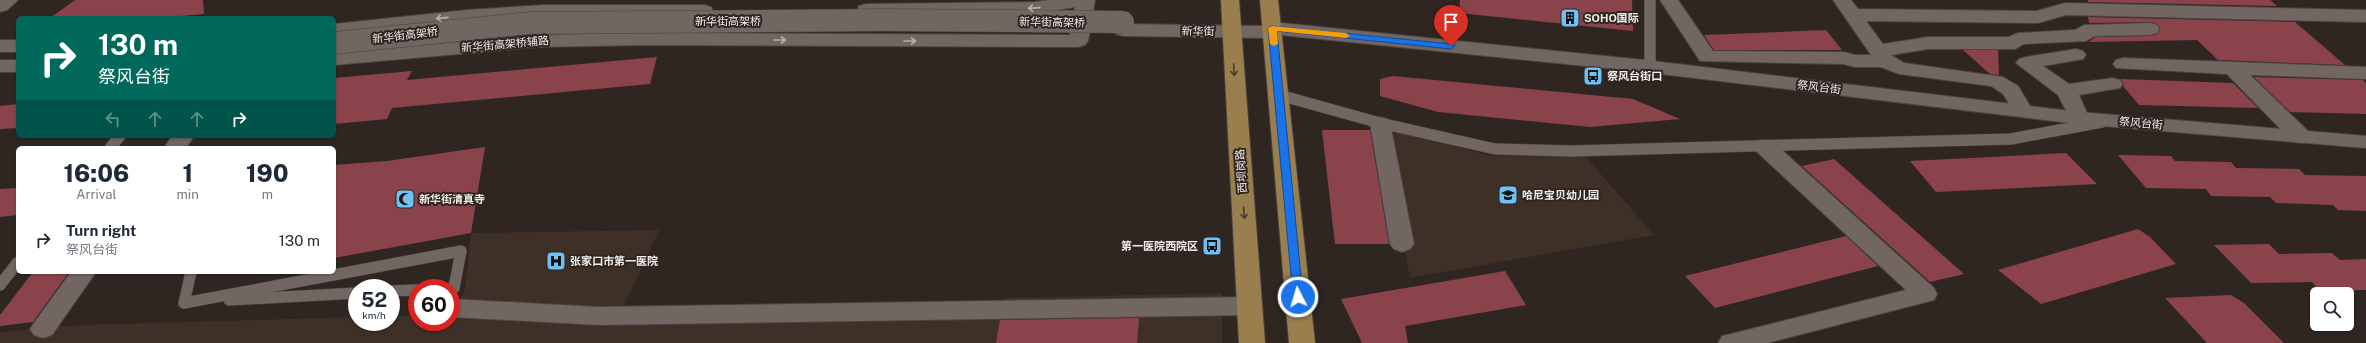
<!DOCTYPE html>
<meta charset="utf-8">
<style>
body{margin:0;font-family:"Public Sans","Noto Sans SC",sans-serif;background:#f6f6f7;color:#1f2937;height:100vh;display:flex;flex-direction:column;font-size:15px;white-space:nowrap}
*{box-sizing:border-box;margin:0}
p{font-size:13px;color:#747a83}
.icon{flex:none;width:22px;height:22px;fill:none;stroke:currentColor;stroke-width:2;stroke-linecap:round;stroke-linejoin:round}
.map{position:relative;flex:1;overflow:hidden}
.side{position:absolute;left:16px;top:146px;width:320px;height:128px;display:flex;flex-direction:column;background:#fff;border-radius:6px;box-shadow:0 1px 3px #0004}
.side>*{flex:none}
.banner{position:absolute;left:16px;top:16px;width:320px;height:122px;border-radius:6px;box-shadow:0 1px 3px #0004;background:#00695c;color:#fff;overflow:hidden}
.buttons{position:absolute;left:2310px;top:287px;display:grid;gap:8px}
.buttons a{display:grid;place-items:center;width:44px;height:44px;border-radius:6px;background:#fff;box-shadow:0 1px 3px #0004;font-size:20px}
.speed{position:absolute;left:348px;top:279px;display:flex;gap:8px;font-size:20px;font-weight:700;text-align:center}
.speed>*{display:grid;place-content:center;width:52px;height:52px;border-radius:50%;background:#fff;box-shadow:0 1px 3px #0004;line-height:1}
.speed small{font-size:10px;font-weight:400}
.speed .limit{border:6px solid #d22;background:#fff;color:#111}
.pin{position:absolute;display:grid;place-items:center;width:34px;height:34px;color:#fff;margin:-41px -17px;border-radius:50% 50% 50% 0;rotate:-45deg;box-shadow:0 0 4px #0007}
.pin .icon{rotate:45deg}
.me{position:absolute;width:44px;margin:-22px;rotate:355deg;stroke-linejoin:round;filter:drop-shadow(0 0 3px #0008)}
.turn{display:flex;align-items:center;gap:14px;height:84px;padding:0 16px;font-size:18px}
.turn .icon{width:52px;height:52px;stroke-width:2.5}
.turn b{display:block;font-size:28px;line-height:34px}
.lanes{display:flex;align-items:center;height:38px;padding:0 16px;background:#0003;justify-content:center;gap:20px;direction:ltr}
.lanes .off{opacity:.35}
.eta{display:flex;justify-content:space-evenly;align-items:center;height:68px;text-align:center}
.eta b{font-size:24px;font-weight:800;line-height:28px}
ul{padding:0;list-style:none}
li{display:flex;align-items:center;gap:12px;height:52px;padding:0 16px}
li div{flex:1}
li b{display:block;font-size:15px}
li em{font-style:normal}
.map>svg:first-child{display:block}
.built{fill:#3e2f27}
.building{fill:#8b434b}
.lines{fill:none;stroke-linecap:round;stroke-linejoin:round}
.lane-casing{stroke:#4c4441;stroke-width:12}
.street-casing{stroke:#4c4441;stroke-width:2}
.secondary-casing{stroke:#4c4441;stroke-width:2}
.primary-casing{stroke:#4c4441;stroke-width:2}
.lane{stroke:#716661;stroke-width:11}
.street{fill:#716661;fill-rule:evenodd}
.secondary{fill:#716661;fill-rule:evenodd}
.primary{fill:#9a7f4e;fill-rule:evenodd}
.secondary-bridge-casing{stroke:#4c4441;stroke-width:23;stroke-linecap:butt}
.secondary-bridge{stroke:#716661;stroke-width:22}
.oneway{stroke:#b8b0ac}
.oneway2{stroke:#4a3c2d}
.route{fill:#1a73e8;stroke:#114b97}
.slow{fill:#f59e0b}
.labels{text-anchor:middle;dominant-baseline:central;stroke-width:4;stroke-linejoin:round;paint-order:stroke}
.poi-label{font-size:11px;font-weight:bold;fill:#f3edea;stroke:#2f2622;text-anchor:start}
.street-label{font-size:11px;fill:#f3edea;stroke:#2f2622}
</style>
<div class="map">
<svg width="2366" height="343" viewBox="0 0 2366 343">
<rect width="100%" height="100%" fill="#2f2622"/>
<g class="built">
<polygon points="1384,132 1412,134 1491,156 1585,156 1654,235 1410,278"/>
<polygon points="659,230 620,315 999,309 1005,298 1222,293 1222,343 0,343 0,332 80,325 357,317 357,322 391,322 391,316 417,315 417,322 451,322 451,314 454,313 465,289 471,233"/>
</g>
<g class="building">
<polygon points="75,0 203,0 204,14 157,18 50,18"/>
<polygon points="1460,0 1632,0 1633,31 1459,13"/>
<polygon points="2088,0 2270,0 2277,6 2088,2"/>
<polygon points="2088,17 2295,22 2345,65 2218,60 2197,40 2089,42 2095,37 2150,36 2157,34 2160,28 2157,24 2150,22 2089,23"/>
<polygon points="1826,30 1842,50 1714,50 1704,35"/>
<polygon points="1963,50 1998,50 1999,75 1990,74"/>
<polygon points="657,57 650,84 392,108 387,119 334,124 334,78 412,71 407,80"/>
<polygon points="1393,76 1633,99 1680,119 1590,127 1438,112 1380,96 1380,79"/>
<polygon points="2254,77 2363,80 2366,83 2366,114 2290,112"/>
<polygon points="2121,79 2233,83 2258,108 2139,105 2123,86 2124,84"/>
<polygon points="18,104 18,128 0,129 0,106"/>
<polygon points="1322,130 1370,130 1389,244 1335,244"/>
<polygon points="485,147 471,233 334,258 334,165 387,161"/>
<polygon points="2066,153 2097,184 1936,192 1910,161"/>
<polygon points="2118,155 2171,156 2175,161 2231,162 2236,168 2299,169 2305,175 2366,176 2366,211 2338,210 2333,205 2276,203 2270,197 2211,196 2206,189 2146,188"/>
<polygon points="1834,159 1964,274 1930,282 1802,166"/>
<polygon points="18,188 18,215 0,217 0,189"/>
<polygon points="2138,229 2150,237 2176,264 2041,304 1998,270"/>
<polygon points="1846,236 1878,266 1715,308 1685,276"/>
<polygon points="2269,244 2279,254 2332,253 2340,260 2366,259 2366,290 2320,291 2312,282 2251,283 2214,245"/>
<polygon points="1505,271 1526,305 1405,326 1408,343 1362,343 1341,299"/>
<polygon points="33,272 69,272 33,322 0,326 0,315"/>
<polygon points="2231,295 2244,303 2284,343 2207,343 2165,298"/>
<polygon points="1139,318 1137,343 996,343 1000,320"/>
</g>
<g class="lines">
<g class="lane-casing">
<g id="lane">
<polyline points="1650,0 1650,66"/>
<polyline points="1279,95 1380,123 1495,149 1571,151 2011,139 2102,122"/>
<polyline points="110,148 120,136"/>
<polyline points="0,285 18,262"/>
<polyline points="391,291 417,290"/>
<polyline points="229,300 357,293"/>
<polyline points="184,303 461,251 454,288 451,288"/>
<polyline points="184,303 191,272"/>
</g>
</g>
<g class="street-casing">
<g id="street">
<polygon points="1660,0 1678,0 1713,51 1843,52 1855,55 1871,55 1833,0 1851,0 1858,9 2037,11 2065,3 2366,10 2366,22 2066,15 2038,23 1866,21 1883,44 1928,37 2009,37 2018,33 2075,30 2084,25 2150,23 2157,25 2159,29 2157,33 2150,35 2095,36 2086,41 2024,44 2015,49 1928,49 1891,55 1904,63 2003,77 2018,86 2033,111 2030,115 2023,117 2016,115 2003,94 1991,86 1899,74 1881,67 1855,67 1843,64 1700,61"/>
<polygon points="2076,49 2083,51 2086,55 2083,59 2043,66 2069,84 2113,78 2120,80 2123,84 2120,88 2079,95 2089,118 2086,122 2079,124 2072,122 2058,95 2016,63 2019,59 2026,57"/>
<polygon points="2123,58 2366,67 2366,79 2250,75 2309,132 2312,137 2309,142 2301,143 2293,142 2227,74 2116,68 2113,64 2116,60"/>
<polygon points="1380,117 1387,119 1390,123 1414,244 1410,249 1402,252 1394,249 1390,244 1370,123 1373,119"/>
<polygon points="172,136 194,136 186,148 164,148"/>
<polygon points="1764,140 1772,141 1934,288 1937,294 1934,300 1767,343 1718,343 1722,336 1731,334 1906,290 1756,151 1753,146 1756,141"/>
<polygon points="71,272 96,272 52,335 43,338 34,335 30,329 34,323"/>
<polygon points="1250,297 1259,300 1262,306 1259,312 1250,315 599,325 451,317 451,299 599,307"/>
</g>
</g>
<g class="secondary-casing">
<g id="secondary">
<polygon points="0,0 18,0 7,10 0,12"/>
<polygon points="1050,0 1095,0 1088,41 1085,45 1078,47 643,45 538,47 334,65 334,53 538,35 637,33 644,22 651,20 658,22 660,26 656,33 1070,35 1075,7 1034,14 866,16 859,14 857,10 859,6 866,4 1034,2"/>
<polygon points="543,5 704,5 711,7 713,11 711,15 704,17 543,17 467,22 334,36 334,24 467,10"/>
<polygon points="1272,22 1644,60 2079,112 2366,136 2366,148 2079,124 1644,72 1281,35 1273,38 1123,36 1116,34 1114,30 1116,26 1123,24 1264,26"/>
<rect x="0" y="40" width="18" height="12"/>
<rect x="0" y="60" width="18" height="12"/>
</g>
</g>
<g class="primary-casing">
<g id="primary">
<polygon points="1221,0 1239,0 1265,343 1239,343"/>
<polygon points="1260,0 1278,0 1315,343 1289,343"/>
</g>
</g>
<use href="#lane" class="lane"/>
<use href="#street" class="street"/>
<use href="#secondary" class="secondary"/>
<use href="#primary" class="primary"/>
<g class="secondary-bridge-casing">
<polyline id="secondary-bridge" points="334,43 530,23 884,20 1123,22"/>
</g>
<use href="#secondary-bridge" class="secondary-bridge"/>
</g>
<defs><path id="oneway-shaft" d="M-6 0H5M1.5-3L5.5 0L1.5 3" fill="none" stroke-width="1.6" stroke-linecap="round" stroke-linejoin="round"/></defs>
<g class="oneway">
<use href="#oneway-shaft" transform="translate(1034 8) rotate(176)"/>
<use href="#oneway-shaft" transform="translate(442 18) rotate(174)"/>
<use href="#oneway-shaft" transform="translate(780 40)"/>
<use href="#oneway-shaft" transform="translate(910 41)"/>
</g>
<g class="oneway2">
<use href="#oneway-shaft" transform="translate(1234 70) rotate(86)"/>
<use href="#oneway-shaft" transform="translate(1244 213) rotate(86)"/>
</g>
<polygon class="route" points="1272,26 1451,44 1455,46 1451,49 1277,31 1303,297 1298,300 1293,297 1268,28"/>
<polygon class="slow" points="1272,26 1346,33 1350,36 1346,38 1277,31 1278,44 1274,46 1270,44 1268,28"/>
<defs>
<g id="building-square" transform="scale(1)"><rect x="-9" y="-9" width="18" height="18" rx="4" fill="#6ec2f3" stroke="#2f2622"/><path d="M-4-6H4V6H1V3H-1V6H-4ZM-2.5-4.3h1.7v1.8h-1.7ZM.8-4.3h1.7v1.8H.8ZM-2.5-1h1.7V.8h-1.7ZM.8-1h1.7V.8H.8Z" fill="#111"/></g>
<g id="bus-square" transform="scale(1)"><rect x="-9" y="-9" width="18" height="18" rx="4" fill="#6ec2f3" stroke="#2f2622"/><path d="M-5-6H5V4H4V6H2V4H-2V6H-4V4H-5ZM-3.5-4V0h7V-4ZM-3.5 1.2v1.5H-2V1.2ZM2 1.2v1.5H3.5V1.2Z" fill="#111"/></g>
<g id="school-square" transform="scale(1)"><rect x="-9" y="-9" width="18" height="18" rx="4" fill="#6ec2f3" stroke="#2f2622"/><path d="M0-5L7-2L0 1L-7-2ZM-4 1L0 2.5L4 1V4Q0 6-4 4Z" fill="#111"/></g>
<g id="mosque-square" transform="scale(1)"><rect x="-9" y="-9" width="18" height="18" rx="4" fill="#6ec2f3" stroke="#2f2622"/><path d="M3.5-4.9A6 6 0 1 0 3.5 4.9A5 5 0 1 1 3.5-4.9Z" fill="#111"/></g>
<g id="hospital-square" transform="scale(1)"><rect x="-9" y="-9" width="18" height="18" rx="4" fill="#6ec2f3" stroke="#2f2622"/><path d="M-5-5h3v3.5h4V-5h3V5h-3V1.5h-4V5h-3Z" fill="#111"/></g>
</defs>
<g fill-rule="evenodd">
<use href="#building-square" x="1570" y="18"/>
<use href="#bus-square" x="1593" y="76"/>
<use href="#school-square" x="1508" y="195"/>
<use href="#mosque-square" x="405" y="199"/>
<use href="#bus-square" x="1212" y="246"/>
<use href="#hospital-square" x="556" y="261"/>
</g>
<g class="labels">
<g class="poi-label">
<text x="1584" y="18">SOHO国际</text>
<text x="1607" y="76">祭风台街口</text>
<text x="1522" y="195">哈尼宝贝幼儿园</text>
<text x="419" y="199">新华街清真寺</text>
<text x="1198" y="246" text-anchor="end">第一医院西院区</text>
<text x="570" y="261">张家口市第一医院</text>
</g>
<g class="street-label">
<text x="728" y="21">新华街高架桥</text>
<text transform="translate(1052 22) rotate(1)">新华街高架桥</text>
<text transform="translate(1198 31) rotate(1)">新华街</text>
<text transform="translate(405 35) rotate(-7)">新华街高架桥</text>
<text transform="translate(505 44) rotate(-5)">新华街高架桥辅路</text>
<text transform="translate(1819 87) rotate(7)">祭风台街</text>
<text transform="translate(2141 123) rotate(5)">祭风台街</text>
<text transform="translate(1241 171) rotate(-94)">西坝岗路</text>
</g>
</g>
</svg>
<div class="buttons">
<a><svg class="icon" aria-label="search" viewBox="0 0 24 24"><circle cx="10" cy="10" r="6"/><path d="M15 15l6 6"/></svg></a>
</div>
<div class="speed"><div>52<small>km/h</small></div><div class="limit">60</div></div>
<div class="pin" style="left:1451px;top:46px;background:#d93025"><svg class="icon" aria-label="arrive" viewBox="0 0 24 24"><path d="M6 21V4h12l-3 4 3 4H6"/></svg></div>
<svg class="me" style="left:1298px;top:297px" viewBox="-20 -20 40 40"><circle r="17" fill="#1a73e8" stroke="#fff" stroke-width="3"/><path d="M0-11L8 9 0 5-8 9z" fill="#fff"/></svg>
<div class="banner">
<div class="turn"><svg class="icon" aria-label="right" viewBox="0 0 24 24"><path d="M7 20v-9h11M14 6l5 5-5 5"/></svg><div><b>130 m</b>祭风台街</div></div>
<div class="lanes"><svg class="icon off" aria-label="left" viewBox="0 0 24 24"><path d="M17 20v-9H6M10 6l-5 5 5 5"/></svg><svg class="icon off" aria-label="ahead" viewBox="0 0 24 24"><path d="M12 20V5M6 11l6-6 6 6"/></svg><svg class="icon off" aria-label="ahead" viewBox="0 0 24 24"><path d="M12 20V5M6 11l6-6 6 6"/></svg><svg class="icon" aria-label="right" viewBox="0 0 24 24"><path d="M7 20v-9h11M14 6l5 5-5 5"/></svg></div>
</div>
<section class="side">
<div class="eta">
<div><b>16:06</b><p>Arrival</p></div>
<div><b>1</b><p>min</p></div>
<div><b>190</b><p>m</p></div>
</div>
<ul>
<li><svg class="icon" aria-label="right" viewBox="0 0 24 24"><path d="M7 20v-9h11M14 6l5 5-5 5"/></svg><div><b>Turn right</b><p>祭风台街</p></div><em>130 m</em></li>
</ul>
</section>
</div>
